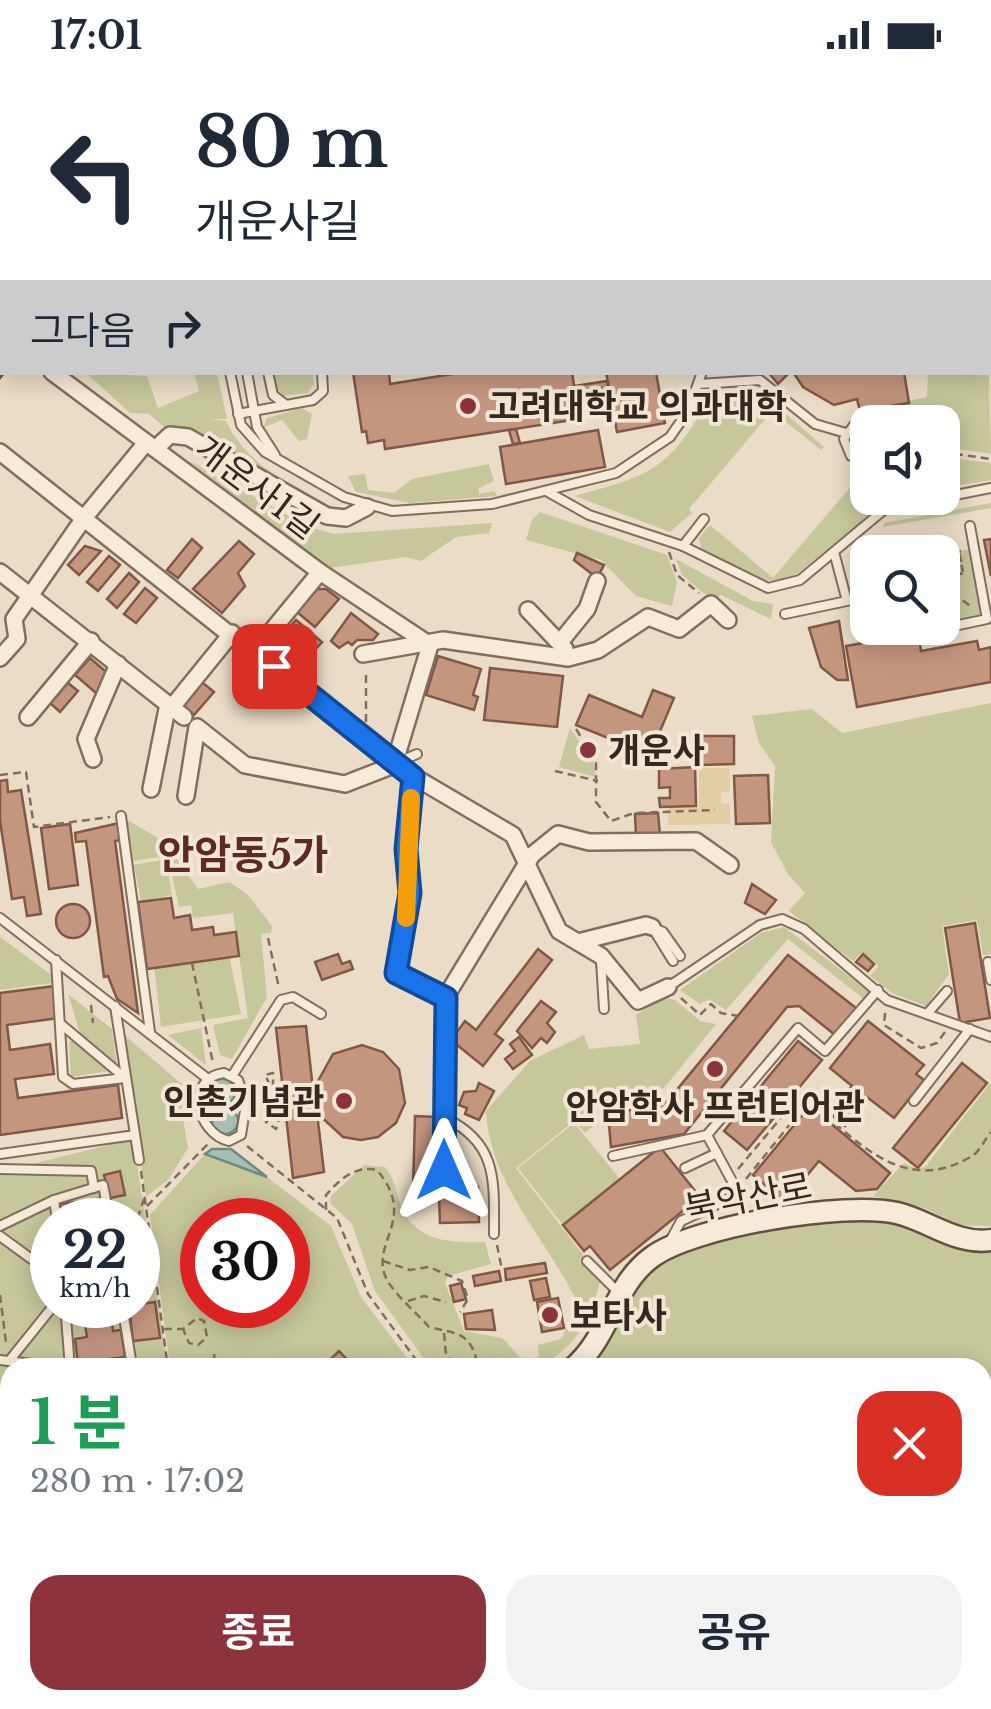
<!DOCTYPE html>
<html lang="ko">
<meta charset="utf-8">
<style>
body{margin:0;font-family:"Libre Baskerville","Noto Sans KR",serif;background:#f2f2f3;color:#1f2937;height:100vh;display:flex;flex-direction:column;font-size:38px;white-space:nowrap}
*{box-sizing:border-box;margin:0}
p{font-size:32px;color:#747a83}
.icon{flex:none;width:55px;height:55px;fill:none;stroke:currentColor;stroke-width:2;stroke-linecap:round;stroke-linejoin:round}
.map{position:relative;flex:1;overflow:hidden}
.sheet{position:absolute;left:0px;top:1288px;width:992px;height:352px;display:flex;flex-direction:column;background:#fff;border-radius:30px 30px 0 0;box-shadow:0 5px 25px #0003}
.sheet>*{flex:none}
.hud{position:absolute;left:0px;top:0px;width:992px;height:305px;box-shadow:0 5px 25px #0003;background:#fff;color:#1f2937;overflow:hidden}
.buttons{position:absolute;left:850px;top:335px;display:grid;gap:20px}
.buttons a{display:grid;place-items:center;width:110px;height:110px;border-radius:20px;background:#fff;box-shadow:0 5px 25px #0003;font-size:50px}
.speed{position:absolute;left:30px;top:1128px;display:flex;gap:20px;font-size:50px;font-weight:700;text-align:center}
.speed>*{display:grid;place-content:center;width:130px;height:130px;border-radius:50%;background:#fff;box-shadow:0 5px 25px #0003;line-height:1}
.speed small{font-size:25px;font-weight:400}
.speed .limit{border:15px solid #d22;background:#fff;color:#111}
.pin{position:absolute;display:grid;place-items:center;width:85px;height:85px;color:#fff;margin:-42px;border-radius:20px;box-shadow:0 5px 15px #0006}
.me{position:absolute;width:110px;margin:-55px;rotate:0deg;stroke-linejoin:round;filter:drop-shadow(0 0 8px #0008)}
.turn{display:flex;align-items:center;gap:35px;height:210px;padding:0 30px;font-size:45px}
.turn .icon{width:130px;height:130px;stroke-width:2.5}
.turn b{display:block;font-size:70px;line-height:85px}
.then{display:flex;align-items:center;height:95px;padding:0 30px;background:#0003;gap:20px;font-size:38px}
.round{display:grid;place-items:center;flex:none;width:105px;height:105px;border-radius:30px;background:#f2f2f3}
.summary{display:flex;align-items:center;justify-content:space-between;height:170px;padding:0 30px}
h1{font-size:60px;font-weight:700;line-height:75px;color:#1e9e55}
.cta{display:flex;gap:20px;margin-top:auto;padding:20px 30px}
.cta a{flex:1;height:115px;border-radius:30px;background:#8d333b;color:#fff;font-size:40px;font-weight:700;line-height:115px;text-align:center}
.cta a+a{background:#f2f2f3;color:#1f2937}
.status{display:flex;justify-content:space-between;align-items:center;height:70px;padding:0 50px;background:#fff;direction:ltr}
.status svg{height:28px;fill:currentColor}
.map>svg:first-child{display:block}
.green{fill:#c6c79b;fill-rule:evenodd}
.sand{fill:#e3cda5}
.water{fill:#a7beb5;stroke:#6e8b82;stroke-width:2.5}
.building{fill:#c5967f;stroke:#805845;stroke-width:2.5}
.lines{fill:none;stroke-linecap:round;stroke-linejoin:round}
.lane-casing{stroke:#836e5d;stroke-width:12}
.street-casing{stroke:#836e5d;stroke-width:20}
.secondary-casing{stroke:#655040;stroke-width:25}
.path{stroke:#836e5d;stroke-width:2.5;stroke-dasharray:8 5;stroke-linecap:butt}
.lane{stroke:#f6ead8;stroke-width:8}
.street{stroke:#f6ead8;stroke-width:15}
.secondary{stroke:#f6ead8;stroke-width:20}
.route-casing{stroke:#114b97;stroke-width:25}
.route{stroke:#1a73e8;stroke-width:18}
.slow{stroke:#f59e0b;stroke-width:18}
.poi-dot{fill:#8d333b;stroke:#f2e7d5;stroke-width:4}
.labels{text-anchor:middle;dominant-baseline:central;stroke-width:8;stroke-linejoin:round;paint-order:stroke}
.poi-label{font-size:35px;font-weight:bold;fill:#352820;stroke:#f2e7d5;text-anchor:start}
.street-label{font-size:35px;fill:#352820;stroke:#f2e7d5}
.quarter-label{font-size:40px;font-weight:bold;fill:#5e2a23;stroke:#f2e7d5}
</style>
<div class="status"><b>17:01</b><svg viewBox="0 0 49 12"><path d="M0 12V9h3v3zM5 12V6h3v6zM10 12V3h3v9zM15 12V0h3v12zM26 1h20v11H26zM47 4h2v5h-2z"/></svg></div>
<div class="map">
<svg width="991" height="1639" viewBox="0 0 991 1639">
<rect width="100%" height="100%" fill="#eadcc6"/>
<g class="green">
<polygon points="989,302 991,384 943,377 942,352 896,352 899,333 927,327 928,303"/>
<path d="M86,303L147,306L158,338L199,321L194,303H217L227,349H209L226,351C248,397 295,418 338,440L332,441L193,362L167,359L149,344L130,343Z"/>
<polygon points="272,303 313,303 314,314 308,323 281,326"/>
<path d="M747,322L770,330L824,377L821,380L772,341L689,439L692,443L670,462L575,426C650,405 666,402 707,333Z"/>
<polygon points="302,338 312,344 307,369 299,371 282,350 265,357 278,379 262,360 267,348"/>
<polygon points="943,387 991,393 991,410 943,418"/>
<polygon points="188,390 309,457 334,464 492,453 489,463 456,467 421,491 406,487 330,498"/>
<polygon points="489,394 494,411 479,418 479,424 494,421 497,426 410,433 356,422 348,406 365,404 368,420 394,423 412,409"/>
<polygon points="867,398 868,428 890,428 793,507 782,512 755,508 701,478 699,468 710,455 773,508 853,414 850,407"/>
<polygon points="991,433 991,438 882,457 885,453"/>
<polygon points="540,442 667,485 677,512 672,536 636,526 601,490 526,470 532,450"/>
<polygon points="970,479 983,546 943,555 943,485"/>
<polygon points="676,489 753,531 773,534 771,549 721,525 712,530 682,505"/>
<polygon points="991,633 991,884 983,885 977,850 942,856 949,904 926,936 892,923 870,906 879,896 862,882 853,891 789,841 805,823 788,804 771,772 775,696 759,673 752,646 812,639 842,663"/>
<polygon points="570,658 593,691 596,707 559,697"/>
<polygon points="127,750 165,772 198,819 229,812 247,824 272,856 271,863 261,864 267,927 232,989 220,985 213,955 248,948 233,843 193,848 191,835 179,837 168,786 133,791"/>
<polygon points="166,789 172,825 141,831 134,795"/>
<polygon points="784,857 870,922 865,930 788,869 726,940 709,929 700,934 680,920 761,863"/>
<polygon points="0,867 53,906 52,913 0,920"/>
<polygon points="227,874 241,944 161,957 153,886"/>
<polygon points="68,924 112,959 117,996 80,963"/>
<path d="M664,928L675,930L700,951L716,954L664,1018L593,1035V1056L585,1063L574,1051L516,1098L601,1208C591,1245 578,1279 539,1295L538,1275L561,1269L579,1236C549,1171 490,1116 486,1041L530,991L584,965L589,979L640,974L636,945Z"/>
<polygon points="201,958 206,995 168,965"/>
<polygon points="122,963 183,1015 182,1043 188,1078 169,1109 146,1127"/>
<polygon points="69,971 73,971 109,1001 71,1007"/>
<polygon points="991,1012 991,1156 958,1155 925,1138 873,1126 904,1093 917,1099 925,1097"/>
<polygon points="574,1053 620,1109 563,1155 518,1098"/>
<path d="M133,1069L168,1297L10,1298V1372L2,1376L10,1431V1582L0,1583V1102ZM52,1150H138V1235H52Z"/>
<path d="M205,1084L267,1107L331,1156L361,1227L414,1297H170L150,1145ZM202,1150H288V1235H202Z"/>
<path d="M364,1095L385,1097C397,1111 396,1128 404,1143C421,1173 456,1173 485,1172L491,1194L448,1206L445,1213L464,1261L502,1268L529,1297H430L375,1221L352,1154L330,1133L331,1126Z"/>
<path d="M877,1150C918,1156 950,1187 991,1182V1639H818L809,1630H982V1298H590C612,1269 624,1233 648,1206C692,1156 814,1157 877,1150Z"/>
<polygon points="481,1630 645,1630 638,1639 505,1639"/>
</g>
<polygon class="sand" points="699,698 730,698 730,721 721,722 721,733 730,734 730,754 668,755 668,738 699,738"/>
<g class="water">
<circle cx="222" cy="1022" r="13"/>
<circle cx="225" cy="1051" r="13"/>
<polygon points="212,1079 231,1079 267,1107 205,1084"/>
</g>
<g class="building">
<polygon points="241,0 335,0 335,2 239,2"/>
<polygon points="241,0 529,0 529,2 239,2"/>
<rect x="335" y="0" width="195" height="2"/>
<polygon points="810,0 875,0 809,2"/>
<polygon points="0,268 5,302 0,308"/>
<polygon points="353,302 389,302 390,314 465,302 572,302 579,349 385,379 384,370 368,373 366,361 362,362"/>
<polygon points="606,302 656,302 665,353 617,362"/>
<polygon points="768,302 790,302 778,314"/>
<polygon points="793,302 904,302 909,333 860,341 857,329 834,335 803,317"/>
<polygon points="607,311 608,317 575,323 574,316"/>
<polygon points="516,359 520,373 513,374 509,360"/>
<polygon points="598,360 605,397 506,414 500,377"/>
<polygon points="192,469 202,478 178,508 167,500"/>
<polygon points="991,469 991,506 984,470"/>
<polygon points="239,471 254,484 238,503 245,516 222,543 193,519"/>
<polygon points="85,476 101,481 79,505 68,495"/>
<polygon points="577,483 604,495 597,508 574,490"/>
<polygon points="109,486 120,495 98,521 87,512"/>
<polygon points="129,503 139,512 117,538 107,529"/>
<polygon points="145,518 157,528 136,553 124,544"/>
<polygon points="317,519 326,519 339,529 315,557 297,542"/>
<polygon points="351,543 378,564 373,570 357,570 352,575 348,572 339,578 331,571"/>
<polygon points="296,550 322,572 312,583 306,577 286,592 271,578"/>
<polygon points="839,551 848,610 837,610 821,597 809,558"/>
<polygon points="918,563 921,581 977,571 979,580 991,577 991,612 857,637 846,576"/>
<polygon points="438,586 481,599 473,625 478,627 474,640 426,625"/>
<polygon points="90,588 111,606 96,623 75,605"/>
<polygon points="490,598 563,606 557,657 484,650"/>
<polygon points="198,609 214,622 194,645 179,631"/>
<polygon points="68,613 78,621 60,642 50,633"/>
<polygon points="653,620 674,628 650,685 576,655 589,625 642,647"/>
<polygon points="699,666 734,666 734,694 700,695"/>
<polygon points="695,697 696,736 660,737 659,728 670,728 670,717 659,718 659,699"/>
<polygon points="768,705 770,753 736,754 734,706"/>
<polygon points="7,710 8,722 21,720 41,844 27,846 24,827 12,829 0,751 0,711"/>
<polygon points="658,743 660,765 636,767 635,744"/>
<polygon points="119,753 121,770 115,771 138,943 117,929 108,906 104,907 86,771 76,772 75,763"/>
<polygon points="70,754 78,815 49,819 41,758"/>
<polygon points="752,814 776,830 765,844 745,833"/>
<polygon points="171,828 174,848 190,845 192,860 213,857 214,865 236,862 239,886 147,899 138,832"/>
<circle cx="73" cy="851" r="17"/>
<polygon points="975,853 990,948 960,953 945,858"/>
<polygon points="538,879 552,890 495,964 503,970 483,996 451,970 465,951 476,960"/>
<polygon points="338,884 342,894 350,891 353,899 322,910 315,892"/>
<polygon points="863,884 874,894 868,901 856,892"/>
<polygon points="788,885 856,938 835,965 799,936 787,937 684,1064 611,1077 608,1044 665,1034"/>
<polygon points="55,916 59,948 7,955 10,980 50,974 54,1004 15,1009 18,1028 118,1015 122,1048 0,1065 0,923"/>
<polygon points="541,931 556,942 547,953 555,962 547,973 541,968 532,978 517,961"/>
<polygon points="868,951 924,995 916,1004 924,1010 894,1048 867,1027 845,1056 830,1044 852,1016 830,998"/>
<polygon points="306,956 313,1020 333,984 362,975 383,982 399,999 405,1033 396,1053 378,1067 361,1070 343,1067 317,1043 324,1102 293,1108 276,958"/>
<polygon points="519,967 532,985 513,999 505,989 515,981 510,974"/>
<polygon points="798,971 822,990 747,1080 724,1061"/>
<polygon points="962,993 987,1013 918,1098 893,1078"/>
<polygon points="479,1013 494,1021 479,1050 465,1044 467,1038 459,1035 464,1022 476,1021"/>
<polygon points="810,1036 890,1103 877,1119 856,1121 819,1091 785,1132 753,1105"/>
<polygon points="415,1046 435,1047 434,1121 413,1120"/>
<polygon points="660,1077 700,1127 610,1200 590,1176 584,1181 563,1155"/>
<polygon points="120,1101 125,1125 110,1128 104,1105"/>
<polygon points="478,1117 479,1152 440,1153 439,1127 467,1126 466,1118"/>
<polygon points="104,1128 106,1150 63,1150 60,1134"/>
<polygon points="144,1157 149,1191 138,1193 138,1158"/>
<polygon points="545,1193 547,1203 506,1210 505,1199"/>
<polygon points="499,1201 501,1211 475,1216 473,1206"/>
<polygon points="546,1208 550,1227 534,1230 530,1211"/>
<polygon points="461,1213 466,1229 454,1232 450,1216"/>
<polygon points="558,1228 564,1258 542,1262 537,1232"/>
<polygon points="155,1232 160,1268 133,1271 129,1236"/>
<polygon points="82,1235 110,1235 113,1261 121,1260 125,1287 78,1293 75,1269 87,1267"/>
<polygon points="492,1240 495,1260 466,1259 464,1244"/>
<polygon points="339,1281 355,1298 321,1298"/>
<polygon points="64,1630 130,1630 131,1639 65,1639"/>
<polygon points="168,1630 204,1630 205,1639 169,1639"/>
<polygon points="222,1630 291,1630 292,1639 223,1639"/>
<polygon points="437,1630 449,1639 410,1639 399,1631"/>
<polygon points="723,1630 759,1630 776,1639 732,1639"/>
</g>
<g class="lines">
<g class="lane-casing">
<g id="lane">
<polyline points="101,0 104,2"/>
<polyline points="990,26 991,26"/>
<polyline points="990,52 990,51"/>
<polyline points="990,183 991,183"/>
<polyline points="230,302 241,355 265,382 344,427 392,441 492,434 616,403 670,367 688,341 702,302"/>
<polyline points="247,302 257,357 275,385"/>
<polyline points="268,302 273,325 286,335"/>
<polyline points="699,314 760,310 815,354 846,363"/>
<polyline points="238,344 313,330 323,321 322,302"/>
<polyline points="868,353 854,355 844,369 851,386 868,390"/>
<polyline points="548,422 589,445 683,476 768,518 800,510 885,439 991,418"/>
<polyline points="683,476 704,449"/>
<polyline points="785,544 847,531 834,482"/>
<polyline points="920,558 921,563 987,549 970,456"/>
<polyline points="398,692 417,684"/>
<polyline points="121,746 150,962"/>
<polyline points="0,848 208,1009"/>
<polyline points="652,857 663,862 680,886"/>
<polyline points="652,857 673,891"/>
<polyline points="56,890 63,1007 73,1014 125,1008"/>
<polyline points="601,890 604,939"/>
<polyline points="988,892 991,910"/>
<polyline points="668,917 760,855 782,849 804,859 887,930 991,967"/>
<polyline points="115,936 139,1090"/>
<polyline points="927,944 947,921"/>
<polyline points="62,955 125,1008"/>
<path d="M224,1003L238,1010L246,1034L241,1065L229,1071C196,1063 185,1008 224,1003Z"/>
<polyline points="232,1006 281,930 293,927 321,944"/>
<polyline points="914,1031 970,959"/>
<path d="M445,1048C498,1073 494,1111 494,1164"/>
<polyline points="0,1084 135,1065"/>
<polyline points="613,1086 707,1065"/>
<polyline points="685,1098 717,1083"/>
<polyline points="0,1099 91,1101 94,1118"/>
<polyline points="54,1130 57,1150"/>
<polyline points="0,1156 54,1130 103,1115 110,1150"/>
<polyline points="0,1166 52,1204"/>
<polyline points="669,1173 681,1151 739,1124 707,1065 798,958 825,981 878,920"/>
<polyline points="587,1191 619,1223"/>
<polyline points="65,1235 70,1298"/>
<polyline points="0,1290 64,1298"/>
<polyline points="9,1291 54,1235"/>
<polyline points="120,1298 132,1296 122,1235"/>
<polyline points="0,1599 10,1598"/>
<polyline points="39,1630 41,1639"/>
</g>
</g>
<g class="street-casing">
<g id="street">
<polyline points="0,260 2,262"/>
<polyline points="52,302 320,502 430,575"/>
<polyline points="155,379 170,365 188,367 327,446 346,448 367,437"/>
<polyline points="0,382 394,695 513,765 559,861 601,886 638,931 668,917"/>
<polyline points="0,502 184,647"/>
<polyline points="528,540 565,579"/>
<polyline points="561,571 587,539 597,511"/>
<polyline points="255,581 320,502"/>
<polyline points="363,584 443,570 568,588 598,580 648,547 679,559 711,534 728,550"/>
<polyline points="0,588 17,569 14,549 84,448 145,374"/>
<polyline points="172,637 232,563"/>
<polyline points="28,647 91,571"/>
<polyline points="93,689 86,669 118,594"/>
<polyline points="394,695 430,575"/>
<polyline points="413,707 406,779 410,823 396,903 445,928 532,785 558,764 589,772 696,771 730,795"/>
<polyline points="151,719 168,634"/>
<polyline points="186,726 197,657 245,695 345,714 394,695"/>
<polyline points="578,872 646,855 652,857"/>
<polyline points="444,1100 445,928"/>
</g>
</g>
<g class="secondary-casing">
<g id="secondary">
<polyline points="594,0 595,2"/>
<polyline points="119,2 121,0"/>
<polyline points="990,148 991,148"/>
<polyline points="0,154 2,151"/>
<path d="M573,1298C610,1267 613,1215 652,1187C694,1156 846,1131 897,1143C930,1151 956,1175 991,1170"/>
<polyline points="322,1639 324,1630"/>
</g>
</g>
<g class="path">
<polyline points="942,382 991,389"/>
<circle cx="859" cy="489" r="7"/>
<polyline points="669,482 677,505 699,523"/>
<polyline points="959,482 963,502"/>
<polyline points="942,485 961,481"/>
<polyline points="948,487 951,504"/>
<polyline points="942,495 964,490"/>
<polyline points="942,506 966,503"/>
<polyline points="942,515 973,538"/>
<polyline points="366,652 366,601"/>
<polyline points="576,659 596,691 596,732 611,751 634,743 715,740"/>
<polyline points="555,701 598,711"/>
<polyline points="0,705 26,702 34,757 110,747"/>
<polyline points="268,868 279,918"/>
<polyline points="192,893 213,993"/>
<polyline points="681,928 700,945 711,934 721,943 738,946"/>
<polyline points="91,935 93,953"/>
<polyline points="885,943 884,955 921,978 937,973 945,962"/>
<polyline points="270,1015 265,1005 273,1003 273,1045 266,1052 276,1059 279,1049 273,1045"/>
<polyline points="255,1033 282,1029"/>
<polyline points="210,1039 232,1036"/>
<polyline points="175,1049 188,1044"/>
<polyline points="247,1076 337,1148 368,1224 422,1298"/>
<path d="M738,1099L801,1024C853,1066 901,1129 972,1086C980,1081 985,1069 991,1062"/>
<polyline points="141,1101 168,1298"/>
<polyline points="746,1109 799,1043 802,1045"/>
<polyline points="147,1136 208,1074"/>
<path d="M326,1140V1125C339,1110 355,1095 377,1100C419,1150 368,1173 387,1210C397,1227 416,1242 429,1257C456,1264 469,1261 477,1291"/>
<polyline points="124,1150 138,1147 144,1129"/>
<polyline points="497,1175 502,1200"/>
<polyline points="383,1191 410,1200 429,1197 462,1211 468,1229 460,1242"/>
<polyline points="0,1225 6,1273"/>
<polyline points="408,1231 424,1226 446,1232"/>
<polyline points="164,1259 183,1259 197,1248 204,1251 207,1267 198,1275 189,1273 183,1259"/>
<polyline points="444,1263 446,1285 454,1293"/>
<polyline points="214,1284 216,1298"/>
<polyline points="982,1346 991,1335"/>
<polyline points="982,1434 991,1447"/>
<polyline points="0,1550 10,1557"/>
<polyline points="982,1591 991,1597"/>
<polyline points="146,1630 147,1639"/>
<polyline points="208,1630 209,1639"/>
<polyline points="297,1630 297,1632"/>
</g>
<use href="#lane" class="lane"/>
<use href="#street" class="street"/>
<use href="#secondary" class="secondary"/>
</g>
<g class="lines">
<g class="route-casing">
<polyline id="route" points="274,596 413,707 406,779 410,823 396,903 446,928 444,1100"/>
</g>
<use href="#route" class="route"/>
<polyline class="slow" points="406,848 411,728"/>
</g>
<g class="poi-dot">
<circle cx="468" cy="336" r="10"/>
<circle cx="588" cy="680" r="10"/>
<circle cx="715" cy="999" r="10"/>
<circle cx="344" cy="1031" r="10"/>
<circle cx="550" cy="1245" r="10"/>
</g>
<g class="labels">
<g class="poi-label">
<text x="488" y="336">고려대학교 의과대학</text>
<text x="608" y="680">개운사</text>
<text x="324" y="1031" text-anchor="end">인촌기념관</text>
<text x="715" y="1036" text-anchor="middle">안암학사 프런티어관</text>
<text x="570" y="1245">보타사</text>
</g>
<g class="street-label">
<text transform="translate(257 417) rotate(37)">개운사1길</text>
<text transform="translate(748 1127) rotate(-11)">북악산로</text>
</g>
<g class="quarter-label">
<text x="243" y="785">안암동5가</text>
</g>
</g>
</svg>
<div class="buttons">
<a><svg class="icon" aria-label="sound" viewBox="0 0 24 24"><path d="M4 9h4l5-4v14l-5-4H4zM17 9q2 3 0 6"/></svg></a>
<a><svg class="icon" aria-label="search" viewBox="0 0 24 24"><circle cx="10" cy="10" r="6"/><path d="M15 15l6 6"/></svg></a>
</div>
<div class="speed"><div>22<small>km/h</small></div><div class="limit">30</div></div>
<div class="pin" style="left:274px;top:596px;background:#d93025"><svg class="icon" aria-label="arrive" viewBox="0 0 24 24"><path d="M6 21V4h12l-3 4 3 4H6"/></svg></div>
<svg class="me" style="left:444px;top:1100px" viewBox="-20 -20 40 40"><path d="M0-17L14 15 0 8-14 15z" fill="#1a73e8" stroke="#fff" stroke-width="4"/></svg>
<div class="hud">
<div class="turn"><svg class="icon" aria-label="left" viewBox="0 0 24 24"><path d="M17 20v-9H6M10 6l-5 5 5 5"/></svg><div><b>80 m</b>개운사길</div></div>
<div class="then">그다음<svg class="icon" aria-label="right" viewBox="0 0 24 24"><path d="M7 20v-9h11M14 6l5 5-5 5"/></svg></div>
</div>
<section class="sheet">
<div class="summary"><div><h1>1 분</h1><p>280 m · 17:02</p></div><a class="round" style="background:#d93025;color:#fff"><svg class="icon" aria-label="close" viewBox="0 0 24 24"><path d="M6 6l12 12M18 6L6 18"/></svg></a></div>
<div class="cta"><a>종료</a><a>공유</a></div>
</section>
</div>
